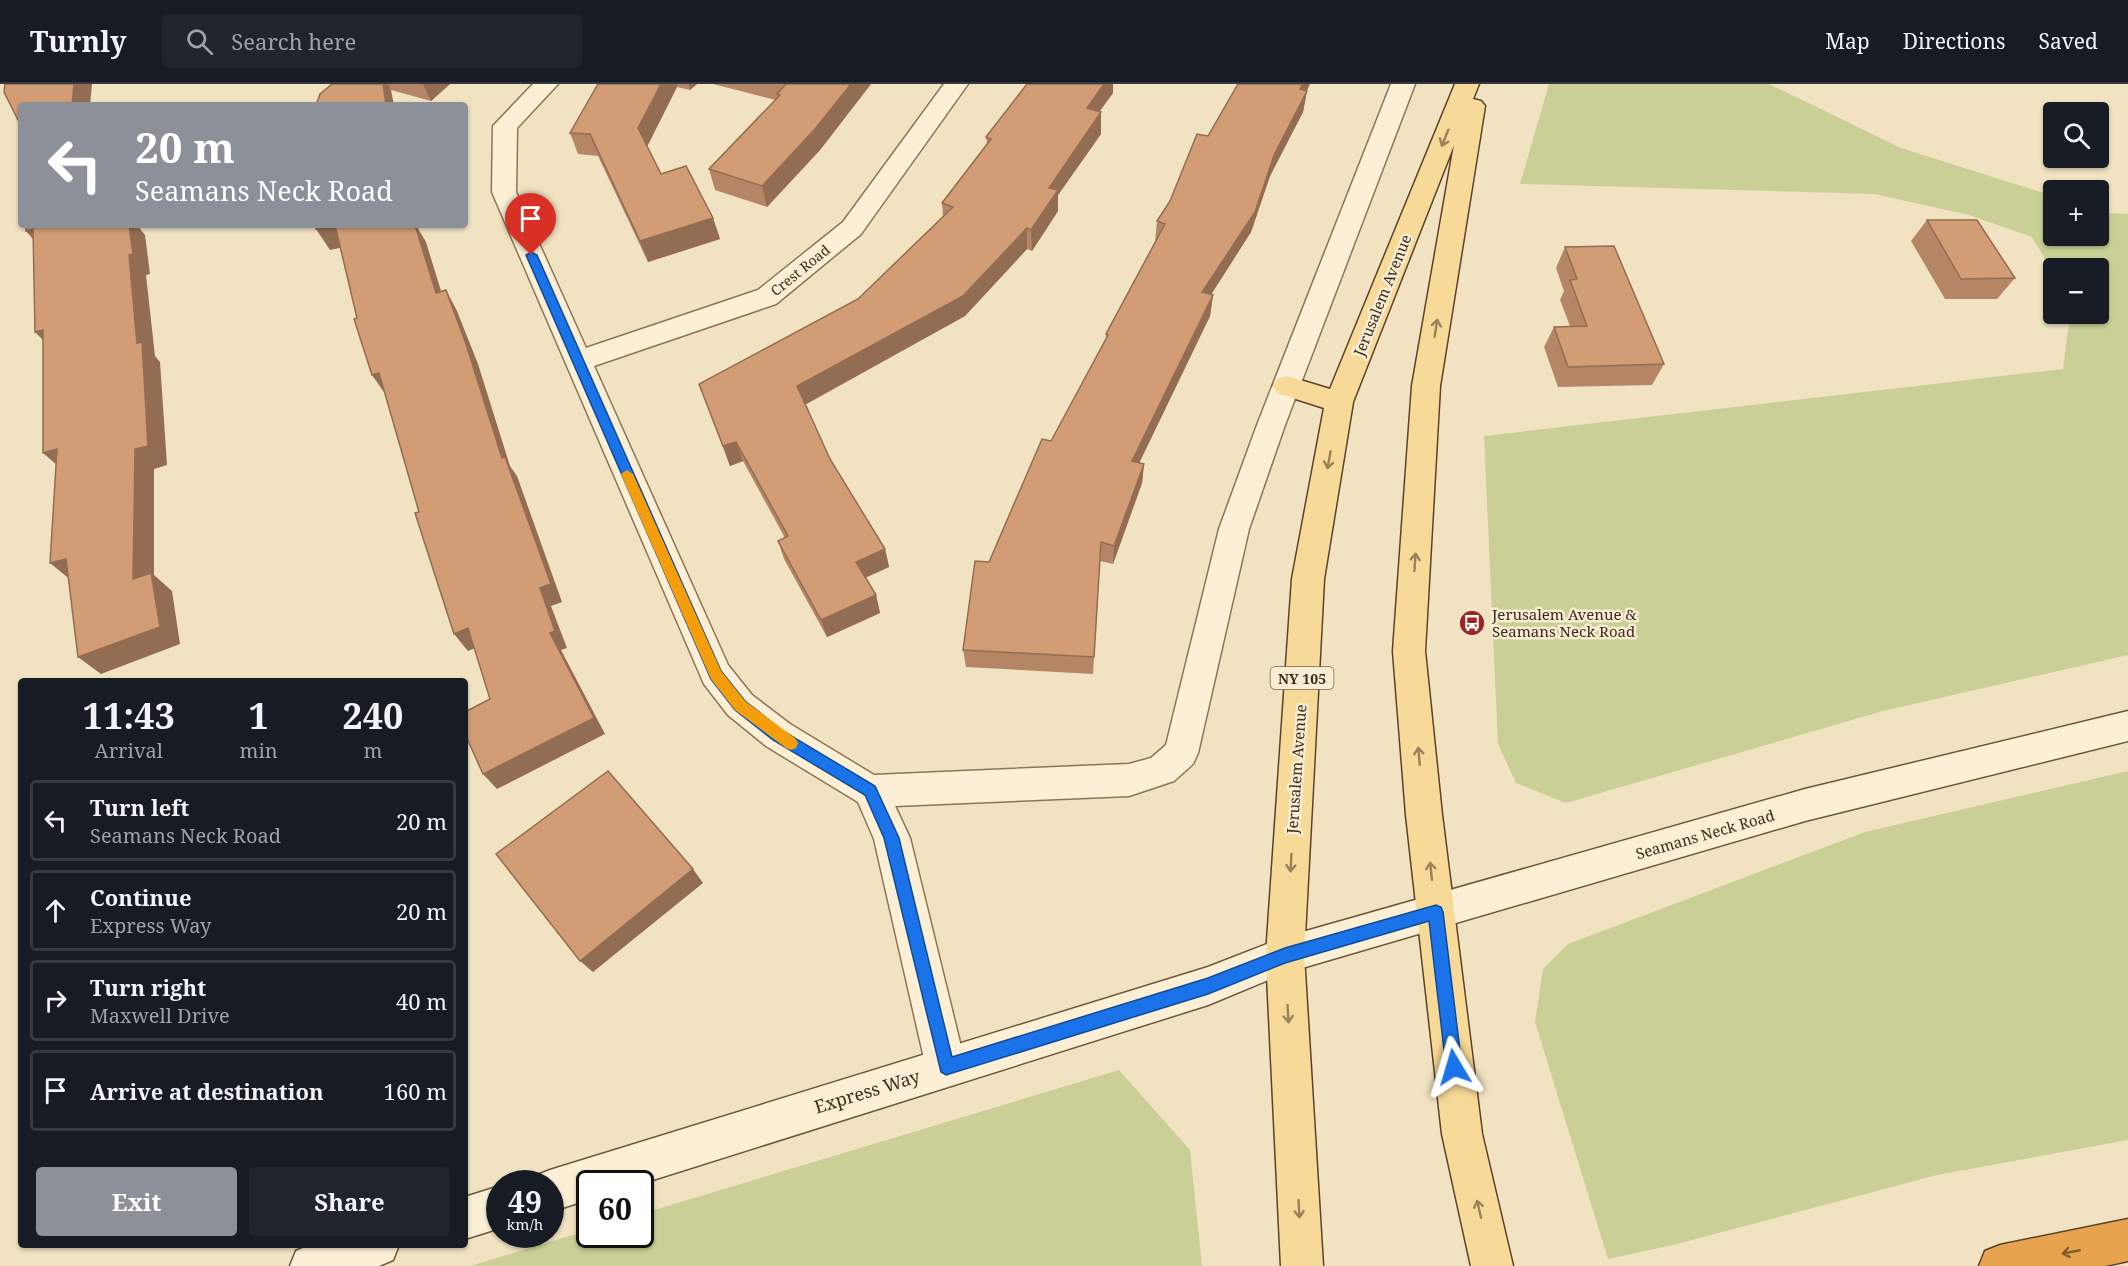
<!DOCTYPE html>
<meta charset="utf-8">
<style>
body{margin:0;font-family:"Noto Serif",serif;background:#20242c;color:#f1f3f6;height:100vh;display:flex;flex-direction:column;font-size:22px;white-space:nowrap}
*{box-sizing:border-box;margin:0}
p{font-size:20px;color:#9ea1a6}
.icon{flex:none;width:33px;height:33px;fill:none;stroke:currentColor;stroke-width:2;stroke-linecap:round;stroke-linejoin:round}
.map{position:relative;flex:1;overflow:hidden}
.side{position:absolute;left:18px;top:594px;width:450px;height:570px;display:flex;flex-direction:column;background:#171b24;border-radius:6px;box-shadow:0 2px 4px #0004}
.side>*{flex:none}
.guide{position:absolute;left:18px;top:18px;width:450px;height:126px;border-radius:6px;box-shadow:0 2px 4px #0004;background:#8c9099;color:#fff;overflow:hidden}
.fabs{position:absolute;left:2043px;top:18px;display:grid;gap:12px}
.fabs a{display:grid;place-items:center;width:66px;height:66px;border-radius:6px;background:#171b24;box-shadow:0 2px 4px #0004;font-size:30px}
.speed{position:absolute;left:486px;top:1086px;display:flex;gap:12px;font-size:30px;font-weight:700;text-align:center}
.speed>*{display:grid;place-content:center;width:78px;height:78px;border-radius:50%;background:#171b24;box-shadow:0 2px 4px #0004;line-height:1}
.speed small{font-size:15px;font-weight:400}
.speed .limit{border:3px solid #111;border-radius:9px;background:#fff;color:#111}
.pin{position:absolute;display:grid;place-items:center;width:51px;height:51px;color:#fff;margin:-62px -26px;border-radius:50% 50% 50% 0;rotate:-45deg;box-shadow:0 0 6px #0007}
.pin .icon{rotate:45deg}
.me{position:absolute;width:66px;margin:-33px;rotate:353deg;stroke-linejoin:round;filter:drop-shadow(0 0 4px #0008)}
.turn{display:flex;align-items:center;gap:21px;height:126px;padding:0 18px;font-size:27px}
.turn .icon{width:78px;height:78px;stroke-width:2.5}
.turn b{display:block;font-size:42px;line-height:51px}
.eta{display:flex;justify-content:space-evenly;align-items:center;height:102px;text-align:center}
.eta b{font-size:36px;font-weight:700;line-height:42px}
.button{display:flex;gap:12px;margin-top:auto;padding:12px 18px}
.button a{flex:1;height:69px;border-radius:6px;background:#8c9099;color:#fff;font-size:24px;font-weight:700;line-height:69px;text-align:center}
.button a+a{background:#20242c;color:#f1f3f6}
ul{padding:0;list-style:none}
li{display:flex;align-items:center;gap:18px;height:81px;margin:0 12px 9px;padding:0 6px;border:3px solid #363941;border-radius:6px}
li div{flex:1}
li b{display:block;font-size:22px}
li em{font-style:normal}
header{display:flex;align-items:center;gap:36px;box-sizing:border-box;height:84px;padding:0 30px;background:#171b24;border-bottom:2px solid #363941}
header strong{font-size:28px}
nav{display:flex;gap:33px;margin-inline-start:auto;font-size:21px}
.search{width:420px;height:54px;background:#20242c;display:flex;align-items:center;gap:15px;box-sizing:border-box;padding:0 21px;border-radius:6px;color:#9ea1a6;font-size:22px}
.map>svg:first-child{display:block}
.green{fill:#cad095}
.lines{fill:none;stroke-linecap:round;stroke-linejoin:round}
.minor-casing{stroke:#8d7458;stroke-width:3}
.secondary-casing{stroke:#6f553b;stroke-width:3}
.primary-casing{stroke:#5a422c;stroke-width:3}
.motorway-casing{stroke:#5a422c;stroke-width:3}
.minor{fill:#fbf0d6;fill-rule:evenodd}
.secondary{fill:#fbf0d6;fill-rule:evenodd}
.primary{fill:#f7d998;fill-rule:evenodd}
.motorway{fill:#e7a34d;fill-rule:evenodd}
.wall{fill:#b58665}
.shaded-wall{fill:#936d52}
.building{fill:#d29c75;stroke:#936d52;stroke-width:1.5}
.oneway{stroke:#9a825a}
.oneway2{stroke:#805c30}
.route{fill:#1a73e8;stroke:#114b97;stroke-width:1.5}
.slow{fill:#f59e0b}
.labels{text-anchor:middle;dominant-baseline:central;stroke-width:5;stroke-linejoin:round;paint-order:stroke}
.far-street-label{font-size:14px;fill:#3c2c1d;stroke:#f8edd3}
.shield{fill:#f8edd3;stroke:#746654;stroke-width:1.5}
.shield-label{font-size:14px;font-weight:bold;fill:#3c2c1d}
.street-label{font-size:15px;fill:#3c2c1d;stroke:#f8edd3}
.poi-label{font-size:15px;fill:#3c2c1d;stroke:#f8edd3;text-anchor:start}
.near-street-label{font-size:18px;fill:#3c2c1d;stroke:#f8edd3}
</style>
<header>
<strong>Turnly</strong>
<div class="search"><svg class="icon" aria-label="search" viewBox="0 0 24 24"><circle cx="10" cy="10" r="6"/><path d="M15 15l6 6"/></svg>Search here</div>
<nav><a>Map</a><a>Directions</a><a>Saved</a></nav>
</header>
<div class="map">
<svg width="2128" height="1182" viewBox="0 0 2128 1182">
<rect width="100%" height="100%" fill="#f1e3c2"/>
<g class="green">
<polygon points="1549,0 1769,0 1901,64 2053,112 2054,152 2098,152 2099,126 2110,129 2128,130 2128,571 1883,627 1566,719 1516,699 1498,660 1484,352 2063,285 2070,230 2098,230 2098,184 2054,184 2053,188 2032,153 1969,131 1874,110 1520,100"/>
<polygon points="2128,687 2128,1056 1937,1091 1673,1161 1608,1175 1535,938 1543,885 1568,860 1865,748"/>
<polygon points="1119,986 1190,1066 1202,1182 470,1182 589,1146 590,1150 640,1150 641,1130"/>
</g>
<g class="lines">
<g class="minor-casing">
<polygon id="minor" points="533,0 558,0 517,44 516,108 586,264 758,206 843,138 944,0 968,0 861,150 776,220 594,282 728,581 752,611 790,640 874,691 1129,680 1151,674 1166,661 1219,445 1257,341 1391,0 1415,0 1285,341 1249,445 1198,669 1193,680 1174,697 1129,712 895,722 910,754 966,983 960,997 946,1003 932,997 926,983 874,755 858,718 766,662 728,631 704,600 492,108 493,42"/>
</g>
<g class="secondary-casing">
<g id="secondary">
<polygon points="2128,627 2128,657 1805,737 1285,889 1208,921 640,1100 590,1100 590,1115 550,1128 550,1100 532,1100 535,1092 550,1086 1208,883 1285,853 1805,705"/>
<polygon points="500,1102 500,1144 465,1155 465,1113"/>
<polygon points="310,1161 399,1161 393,1176 379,1182 290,1182 296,1167"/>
</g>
</g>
<g class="primary-casing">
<polygon id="primary" points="1455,0 1479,0 1473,15 1481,17 1485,22 1440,302 1425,567 1442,731 1482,1050 1513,1182 1471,1182 1442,1050 1406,731 1393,567 1412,302 1454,61 1353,318 1324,495 1304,871 1323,1182 1281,1182 1266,871 1292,495 1324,324 1277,309 1273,302 1277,295 1287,292 1330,305"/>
</g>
<g class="motorway-casing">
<polygon id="motorway" points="2128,1135 2128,1177 2105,1182 1979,1182 1985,1167 2000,1161"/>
</g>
<use href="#minor" class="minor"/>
<use href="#secondary" class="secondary"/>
<use href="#primary" class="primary"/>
<use href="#motorway" class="motorway"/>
</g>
<g class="wall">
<polygon points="332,0 450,0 431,17 391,6"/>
<polygon points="598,0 697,0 690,6 677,3 647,62 661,90 713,134 720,155 648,178 598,72 578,70 570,49"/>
<polygon points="713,0 871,0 820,66 767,123 715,106 709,85 776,16"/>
<polygon points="1027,0 1113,0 1113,9 1099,28 1101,28 1101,50 1058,111 1058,127 1032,167 1027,165 965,232 805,321 830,375 885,465 889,483 865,494 876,511 880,529 827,553 784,475 778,457 785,454 743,377 730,382 699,300 858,215 943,133 942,119 987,60 986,53"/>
<polygon points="1238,0 1310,0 1307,7 1303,28 1270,92 1251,148 1211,211 1213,211 1210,232 1139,379 1144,380 1142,399 1113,480 1100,477 1093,590 966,583 963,566 989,478 1051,357 1106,255 1106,250 1155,158 1157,137 1170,117"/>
<polygon points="1927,136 2015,194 1997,215 1945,215 1911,157"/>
<polygon points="1565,163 1664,280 1652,301 1558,303 1544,263 1554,243 1570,242 1560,216 1564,207 1556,184"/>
</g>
<g class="shaded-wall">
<polygon points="74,0 92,0 90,21 72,21"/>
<polygon points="383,0 388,0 391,6 394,21 386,21"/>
<polygon points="423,0 450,0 431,17"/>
<polygon points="661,0 677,0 677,3 646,65 638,44"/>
<polygon points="689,0 697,0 690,6"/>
<polygon points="851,0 871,0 820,66 767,123 762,102"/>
<polygon points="1104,0 1113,0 1113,9 1086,46 1087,24"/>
<polygon points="1303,0 1310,0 1296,26 1300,5"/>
<polygon points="1307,7 1303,28 1270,92 1251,148 1199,229 1202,208"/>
<polygon points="1101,28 1101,50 1058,111 1058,127 1032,167 1031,146 1049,104"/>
<polygon points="713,134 720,155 648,178 640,157"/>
<polygon points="129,141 137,141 145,151 150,190 146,191 155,272 160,278 167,381 154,385 154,491 172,507 180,560 101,590 78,573 133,495"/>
<polygon points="335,141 349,162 330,166 316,145"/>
<polygon points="415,141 416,141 426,158 448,230 436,209"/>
<polygon points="1027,144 1027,165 965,232 802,322 797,302"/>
<polygon points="33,145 44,168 26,147"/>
<polygon points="446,206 457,227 478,280 510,382 517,392 562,518 551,522 567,564 561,566 605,650 497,705 483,690 550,549 540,504 502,374"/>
<polygon points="1213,211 1210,232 1131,396 1132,377"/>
<polygon points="43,246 55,268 35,248"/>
<polygon points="379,289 386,311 372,291"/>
<polygon points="736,358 743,377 730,382 723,362"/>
<polygon points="57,365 65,388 43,369"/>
<polygon points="1144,380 1142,399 1113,480 1114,462"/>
<polygon points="885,465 889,483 860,496 856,478"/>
<polygon points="66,475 72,497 50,479"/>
<polygon points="876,511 880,529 827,553 821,536"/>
<polygon points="468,544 482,561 468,567 454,550"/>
<polygon points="693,785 703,799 593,888 580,877"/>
</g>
<g class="building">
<polygon points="5,0 74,0 72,21 21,21 21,42 4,8"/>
<polygon points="332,0 383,0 386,21 316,21 320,10"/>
<polygon points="598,0 661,0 638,44 661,90 686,82 713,134 640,157 590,50 570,49"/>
<polygon points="786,0 851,0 815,45 762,102 709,85 780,11 777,10"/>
<polygon points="1027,0 1104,0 1087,24 1101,28 1049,104 1058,106 1031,146 1027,144 963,212 797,302 830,375 885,465 856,478 876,511 821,536 778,457 788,452 736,358 723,362 699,300 858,215 953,123 942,119 991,55 986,53"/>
<polygon points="1238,0 1303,0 1300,5 1307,7 1274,71 1255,128 1202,208 1213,211 1132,377 1144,380 1114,462 1101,458 1094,573 963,566 975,477 989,478 1042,355 1051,357 1108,251 1106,250 1165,140 1157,137 1170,117 1197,50 1208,52"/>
<polygon points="1927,136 1977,136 2015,194 1961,195"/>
<polygon points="26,141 129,141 133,170 129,171 137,259 142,258 148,362 135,365 133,495 151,489 160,543 78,573 66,475 50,479 57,365 43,369 43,246 35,248 33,145 26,147"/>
<polygon points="316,141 334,141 316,145"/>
<polygon points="335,141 415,141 436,209 446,206 466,260 502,374 505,373 551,500 540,504 555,547 550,549 594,634 483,690 465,650 465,628 490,615 468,544 454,550 415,429 419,428 379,289 372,291 354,235 357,234"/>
<polygon points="1614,162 1664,280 1568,283 1554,243 1587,242 1570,196 1577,195 1565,163"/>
<polygon points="608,687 693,785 580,877 496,770"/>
</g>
<defs><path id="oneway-shaft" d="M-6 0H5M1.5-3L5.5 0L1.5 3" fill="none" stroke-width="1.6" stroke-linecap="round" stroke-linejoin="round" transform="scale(1.5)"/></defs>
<g class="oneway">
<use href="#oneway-shaft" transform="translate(1445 54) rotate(112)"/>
<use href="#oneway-shaft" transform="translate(1436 244) rotate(-81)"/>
<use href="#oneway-shaft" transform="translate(1329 376) rotate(100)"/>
<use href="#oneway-shaft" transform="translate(1415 478) rotate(-86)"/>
<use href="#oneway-shaft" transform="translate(1419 672) rotate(-95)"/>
<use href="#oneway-shaft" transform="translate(1291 779) rotate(93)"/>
<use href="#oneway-shaft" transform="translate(1431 787) rotate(-96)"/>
<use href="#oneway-shaft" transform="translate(1288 930) rotate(87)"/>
<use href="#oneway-shaft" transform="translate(1299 1125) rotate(87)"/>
<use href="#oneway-shaft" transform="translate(1479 1125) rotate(-103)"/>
</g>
<use class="oneway2" href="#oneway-shaft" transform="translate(2071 1168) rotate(169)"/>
<polygon class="route" points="531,168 537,171 721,587 745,617 783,647 875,702 899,754 952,973 1208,894 1285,864 1436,821 1441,823 1443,828 1462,983 1460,989 1454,992 1448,989 1446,983 1429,837 1285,879 1208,910 946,991 941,988 884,754 865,711 773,656 735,626 711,595 526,171"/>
<polygon class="slow" points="627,386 633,390 721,587 745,617 796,655 798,659 796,664 791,666 786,664 735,626 711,595 621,390"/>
<defs>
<g id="bus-disc" transform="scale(1.35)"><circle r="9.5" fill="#a02324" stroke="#f8edd3"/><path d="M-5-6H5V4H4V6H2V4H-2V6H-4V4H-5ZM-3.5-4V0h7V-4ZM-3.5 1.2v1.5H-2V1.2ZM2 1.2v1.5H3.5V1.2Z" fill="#fff"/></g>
</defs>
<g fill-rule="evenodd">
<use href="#bus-disc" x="1472" y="539"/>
</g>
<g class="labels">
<g class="far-street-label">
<text transform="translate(800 186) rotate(-39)">Crest Road</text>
</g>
<rect class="shield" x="1270.5" y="583" width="63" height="22" rx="4.5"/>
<g class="shield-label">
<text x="1302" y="594">NY 105</text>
</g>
<g class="street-label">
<text transform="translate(1382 211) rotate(-68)">Jerusalem Avenue</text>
<text transform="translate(1296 685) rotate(-86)">Jerusalem Avenue</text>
<text transform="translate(1705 750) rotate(-16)">Seamans Neck Road</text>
</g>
<g class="poi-label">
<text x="1492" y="530">Jerusalem Avenue &amp;<tspan x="1492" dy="17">Seamans Neck Road</tspan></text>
</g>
<g class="near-street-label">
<text transform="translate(867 1007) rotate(-17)">Express Way</text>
</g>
</g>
</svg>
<div class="fabs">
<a><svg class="icon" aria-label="search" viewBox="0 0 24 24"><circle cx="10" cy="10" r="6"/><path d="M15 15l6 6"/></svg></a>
<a>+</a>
<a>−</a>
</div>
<div class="speed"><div>49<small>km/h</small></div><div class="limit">60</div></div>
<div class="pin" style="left:531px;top:171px;background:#d93025"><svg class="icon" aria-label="arrive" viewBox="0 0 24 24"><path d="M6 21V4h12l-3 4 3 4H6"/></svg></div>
<svg class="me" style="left:1454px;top:983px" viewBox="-20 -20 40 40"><path d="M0-17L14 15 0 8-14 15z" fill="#1a73e8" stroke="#fff" stroke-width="4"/></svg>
<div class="guide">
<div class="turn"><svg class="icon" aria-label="left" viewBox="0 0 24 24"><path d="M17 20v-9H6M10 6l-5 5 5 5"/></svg><div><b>20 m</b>Seamans Neck Road</div></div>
</div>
<section class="side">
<div class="eta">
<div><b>11:43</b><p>Arrival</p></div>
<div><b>1</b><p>min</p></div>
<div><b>240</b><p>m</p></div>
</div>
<ul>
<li><svg class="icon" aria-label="left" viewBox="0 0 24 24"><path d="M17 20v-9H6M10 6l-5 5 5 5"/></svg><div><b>Turn left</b><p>Seamans Neck Road</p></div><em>20 m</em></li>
<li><svg class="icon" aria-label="ahead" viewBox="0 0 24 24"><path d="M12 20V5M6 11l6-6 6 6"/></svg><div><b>Continue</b><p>Express Way</p></div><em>20 m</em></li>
<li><svg class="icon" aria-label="right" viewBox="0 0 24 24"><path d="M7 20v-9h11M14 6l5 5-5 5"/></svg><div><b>Turn right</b><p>Maxwell Drive</p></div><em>40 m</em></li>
<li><svg class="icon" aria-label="arrive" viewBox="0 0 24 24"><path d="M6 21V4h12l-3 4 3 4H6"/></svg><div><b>Arrive at destination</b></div><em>160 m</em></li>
</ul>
<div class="button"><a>Exit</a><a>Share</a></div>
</section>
</div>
